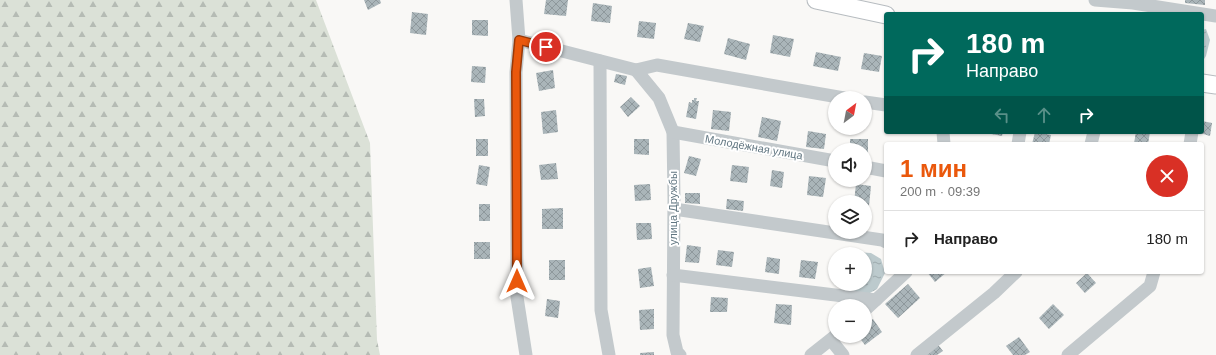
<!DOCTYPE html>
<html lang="ru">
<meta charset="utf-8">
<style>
body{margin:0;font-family:Helvetica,sans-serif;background:#f2f2f2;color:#222;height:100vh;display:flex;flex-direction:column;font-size:15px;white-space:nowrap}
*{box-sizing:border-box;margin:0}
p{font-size:13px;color:#767676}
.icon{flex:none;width:22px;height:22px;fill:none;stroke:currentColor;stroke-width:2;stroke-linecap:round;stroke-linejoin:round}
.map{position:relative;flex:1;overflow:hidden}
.details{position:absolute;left:884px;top:142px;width:320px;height:132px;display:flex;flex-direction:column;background:#fff;border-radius:4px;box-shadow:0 1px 3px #0004}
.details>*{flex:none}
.top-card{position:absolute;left:884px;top:12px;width:320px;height:122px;border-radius:4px;box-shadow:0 1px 3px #0004;background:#00695c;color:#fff;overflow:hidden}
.needle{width:26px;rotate:32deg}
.fabs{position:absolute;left:828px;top:91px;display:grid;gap:8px}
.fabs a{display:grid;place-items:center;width:44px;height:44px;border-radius:50%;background:#fff;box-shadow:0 1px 3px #0004;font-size:20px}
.pin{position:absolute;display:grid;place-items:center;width:34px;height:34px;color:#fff;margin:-17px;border:2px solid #fff;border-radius:50%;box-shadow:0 1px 4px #0007}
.me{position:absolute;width:44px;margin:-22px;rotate:0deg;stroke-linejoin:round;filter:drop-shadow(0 0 3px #0008)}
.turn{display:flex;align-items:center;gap:14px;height:84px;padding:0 16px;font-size:18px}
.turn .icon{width:52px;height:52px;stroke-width:2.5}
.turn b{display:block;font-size:28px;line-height:34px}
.lanes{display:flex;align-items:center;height:38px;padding:0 16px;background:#0003;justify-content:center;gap:20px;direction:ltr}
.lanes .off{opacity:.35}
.round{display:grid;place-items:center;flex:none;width:42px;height:42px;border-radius:21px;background:#f2f2f2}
.head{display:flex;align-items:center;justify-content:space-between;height:68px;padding:0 16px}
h1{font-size:24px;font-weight:700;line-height:30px;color:#ea580c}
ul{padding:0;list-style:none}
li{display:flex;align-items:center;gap:12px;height:56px;padding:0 16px;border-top:1px solid #e0e0e0}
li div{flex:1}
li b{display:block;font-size:15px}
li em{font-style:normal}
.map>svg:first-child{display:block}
.forest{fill:url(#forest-firs)}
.water{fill:url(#water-ripples)}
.building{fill:url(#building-cross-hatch)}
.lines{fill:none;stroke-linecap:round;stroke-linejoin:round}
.major-casing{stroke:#b7bcc0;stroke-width:19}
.minor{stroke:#c3c9cc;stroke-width:13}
.major{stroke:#fff;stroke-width:17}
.route-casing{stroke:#983908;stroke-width:10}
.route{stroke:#ea580c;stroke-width:7}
.labels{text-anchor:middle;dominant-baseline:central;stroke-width:4;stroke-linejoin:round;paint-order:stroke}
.street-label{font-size:11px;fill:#627782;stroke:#fff}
</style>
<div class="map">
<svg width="1216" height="355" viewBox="0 0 1216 355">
<defs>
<pattern id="forest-firs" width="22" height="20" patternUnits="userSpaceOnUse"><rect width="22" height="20" fill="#dbe1d7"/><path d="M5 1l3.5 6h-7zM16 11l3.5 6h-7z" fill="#b5bbb4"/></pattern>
<pattern id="water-ripples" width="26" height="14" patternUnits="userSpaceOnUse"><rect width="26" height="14" fill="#bccacd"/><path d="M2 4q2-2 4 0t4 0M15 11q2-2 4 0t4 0" fill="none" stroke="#9ca9ac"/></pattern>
<pattern id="building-cross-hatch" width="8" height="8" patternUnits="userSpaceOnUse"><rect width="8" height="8" fill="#aab5b9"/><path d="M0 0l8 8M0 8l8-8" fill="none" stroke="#8e989c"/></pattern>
</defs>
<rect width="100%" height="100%" fill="#f9f8f6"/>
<polygon class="forest" points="0,0 316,0 370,143 377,340 380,355 0,355"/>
<g class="water">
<polygon points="1206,29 1210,40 1206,56 1202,62 1202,30"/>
<polygon points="856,252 871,253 881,259 885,273 877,289 861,298 847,286 847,284 865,284 865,254 855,254"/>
</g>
<g class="building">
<polygon points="364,0 380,0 381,3 368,10"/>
<polygon points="546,0 568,0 566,16 544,14"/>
<polygon points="1185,0 1205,0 1205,5 1185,3"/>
<polygon points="593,3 612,6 610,23 591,21"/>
<polygon points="412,12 428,14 426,35 410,33"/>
<polygon points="472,20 488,20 488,36 472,35"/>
<polygon points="639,21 656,23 654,39 637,37"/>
<polygon points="688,23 704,26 700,42 684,39"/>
<polygon points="773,35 794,39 790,57 770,53"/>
<polygon points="728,38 750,44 746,60 724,54"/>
<polygon points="816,52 841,57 838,71 813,66"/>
<polygon points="864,53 882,56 879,72 861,69"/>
<polygon points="472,66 486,67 485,83 471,82"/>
<polygon points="553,70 555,88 539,91 536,73"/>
<polygon points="616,74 627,76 625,85 614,82"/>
<polygon points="631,97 640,106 628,117 620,107"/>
<polygon points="694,98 697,98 696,101 699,101 696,119 686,117 689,102 692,103 692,100 694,100"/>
<polygon points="474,99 484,99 485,116 475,117"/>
<polygon points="556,110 558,132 543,134 541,112"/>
<polygon points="713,110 731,112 729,131 711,129"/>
<polygon points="762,117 781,121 777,141 758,137"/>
<polygon points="1202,121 1212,123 1210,136 1200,133 1200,132 1202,132"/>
<polygon points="808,131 826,134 824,149 806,147"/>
<polygon points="986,132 1003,132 1002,136 986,133"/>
<polygon points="1035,132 1051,135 1049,144 1032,144"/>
<polygon points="1136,132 1150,132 1148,144 1134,143"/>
<rect x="476" y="139" width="12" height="17"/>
<polygon points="634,139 649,139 649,155 634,154"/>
<polygon points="850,139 868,139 868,154 865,154 865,150 850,150"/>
<polygon points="689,156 701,159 696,176 684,173"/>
<polygon points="556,163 558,179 541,180 539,165"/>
<polygon points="479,165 490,167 487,186 476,184"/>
<polygon points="732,165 749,167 747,183 730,181"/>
<polygon points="772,170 784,172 782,188 770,186"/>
<polygon points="809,176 826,178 823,197 807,195"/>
<polygon points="650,184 651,200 635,201 634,185"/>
<polygon points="856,184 871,186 869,206 865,205 865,202 854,202"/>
<polygon points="685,193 700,193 700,204 685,203"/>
<polygon points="727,199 744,201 743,211 726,209"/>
<rect x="479" y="204" width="11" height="17"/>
<polygon points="563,208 563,229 542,229 542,209"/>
<polygon points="636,223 651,223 652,239 637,240"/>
<rect x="474" y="242" width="16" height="17"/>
<polygon points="687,245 701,247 699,263 685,262"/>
<polygon points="718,250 734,252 732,267 716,265"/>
<polygon points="767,257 780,259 779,274 765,272"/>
<rect x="549" y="260" width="16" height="20"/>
<polygon points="801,260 818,262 815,279 799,277"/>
<polygon points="651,267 654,286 640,288 638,269"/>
<polygon points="927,272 947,272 935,282"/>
<polygon points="1087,273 1096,283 1085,293 1076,283"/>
<polygon points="908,284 920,298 898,318 885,304"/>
<polygon points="711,297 728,298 727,312 710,312"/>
<polygon points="547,299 560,301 558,318 545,316"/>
<polygon points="776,304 792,305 791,325 774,323"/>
<polygon points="1053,304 1064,315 1049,329 1039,318"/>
<polygon points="654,309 654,329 640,330 639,310"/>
<polygon points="873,319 882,332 865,345 858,336 865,336 865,325"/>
<polygon points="1019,337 1030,352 1025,355 1013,355 1006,346"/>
<polygon points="935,341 943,351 937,355 918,355"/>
<polygon points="654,352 654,355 640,355 640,353"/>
</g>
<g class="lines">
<g class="major-casing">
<g id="major">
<polyline points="816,0 886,15"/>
<polyline points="1202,83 1216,85"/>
</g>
</g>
<g class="minor">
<polyline points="516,0 519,40 516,72 517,297 526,355"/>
<polyline points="1095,0 1133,3 1216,16"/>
<polyline points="519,40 636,70 657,65 844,98"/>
<polyline points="600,61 601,310 609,355"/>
<polyline points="636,70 659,98 673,132 674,199 673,335 677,352 680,355"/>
<polyline points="865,102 886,105"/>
<polyline points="673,132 835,161"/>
<polyline points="943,132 944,144"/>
<polyline points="1018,144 1020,132"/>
<polyline points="1091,144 1094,132"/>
<polyline points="1190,144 1192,132"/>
<polyline points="865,167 886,171"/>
<polyline points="674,209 882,240 886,242"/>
<polyline points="673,275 876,300"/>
<polyline points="865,310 906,272"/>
<polyline points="831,340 843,355"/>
<polyline points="811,355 835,336"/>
<polyline points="917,355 994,293 1016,272"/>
<polyline points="1068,355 1150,286 1154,272"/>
</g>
<use href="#major" class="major"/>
</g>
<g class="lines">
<g class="route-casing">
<polyline id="route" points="517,281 516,72 519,40 546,47"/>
</g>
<use href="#route" class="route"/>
</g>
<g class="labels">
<g class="street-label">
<text transform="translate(754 147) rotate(10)">Молодёжная улица</text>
<text transform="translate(673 208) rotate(-90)">улица Дружбы</text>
</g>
</g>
</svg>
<div class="fabs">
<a><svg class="needle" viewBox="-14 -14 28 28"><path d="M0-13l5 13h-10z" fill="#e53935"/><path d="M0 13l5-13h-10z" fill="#767676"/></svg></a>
<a><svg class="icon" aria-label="sound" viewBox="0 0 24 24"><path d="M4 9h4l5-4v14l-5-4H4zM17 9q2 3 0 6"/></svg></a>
<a><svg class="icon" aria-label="layers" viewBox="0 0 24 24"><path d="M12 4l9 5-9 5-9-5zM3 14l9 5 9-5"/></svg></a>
<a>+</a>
<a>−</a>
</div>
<div class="pin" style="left:546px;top:47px;background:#d93025"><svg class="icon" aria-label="arrive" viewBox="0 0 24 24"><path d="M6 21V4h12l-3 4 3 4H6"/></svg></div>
<svg class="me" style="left:517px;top:281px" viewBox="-20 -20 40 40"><path d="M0-17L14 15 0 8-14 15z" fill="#ea580c" stroke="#fff" stroke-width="4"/></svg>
<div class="top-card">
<div class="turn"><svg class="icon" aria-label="right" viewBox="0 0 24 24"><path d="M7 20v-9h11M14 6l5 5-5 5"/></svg><div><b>180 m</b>Направо</div></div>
<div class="lanes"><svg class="icon off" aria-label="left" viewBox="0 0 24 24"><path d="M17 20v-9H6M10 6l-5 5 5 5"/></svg><svg class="icon off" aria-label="ahead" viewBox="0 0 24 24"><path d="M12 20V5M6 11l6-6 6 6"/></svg><svg class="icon" aria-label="right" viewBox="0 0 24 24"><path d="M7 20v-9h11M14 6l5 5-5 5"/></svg></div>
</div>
<section class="details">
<div class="head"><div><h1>1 мин</h1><p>200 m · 09:39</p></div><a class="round" style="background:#d93025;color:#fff"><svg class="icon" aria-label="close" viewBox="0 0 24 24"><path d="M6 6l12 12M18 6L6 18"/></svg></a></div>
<ul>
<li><svg class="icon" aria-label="right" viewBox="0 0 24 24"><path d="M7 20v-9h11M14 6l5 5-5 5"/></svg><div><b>Направо</b></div><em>180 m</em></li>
</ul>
</section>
</div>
